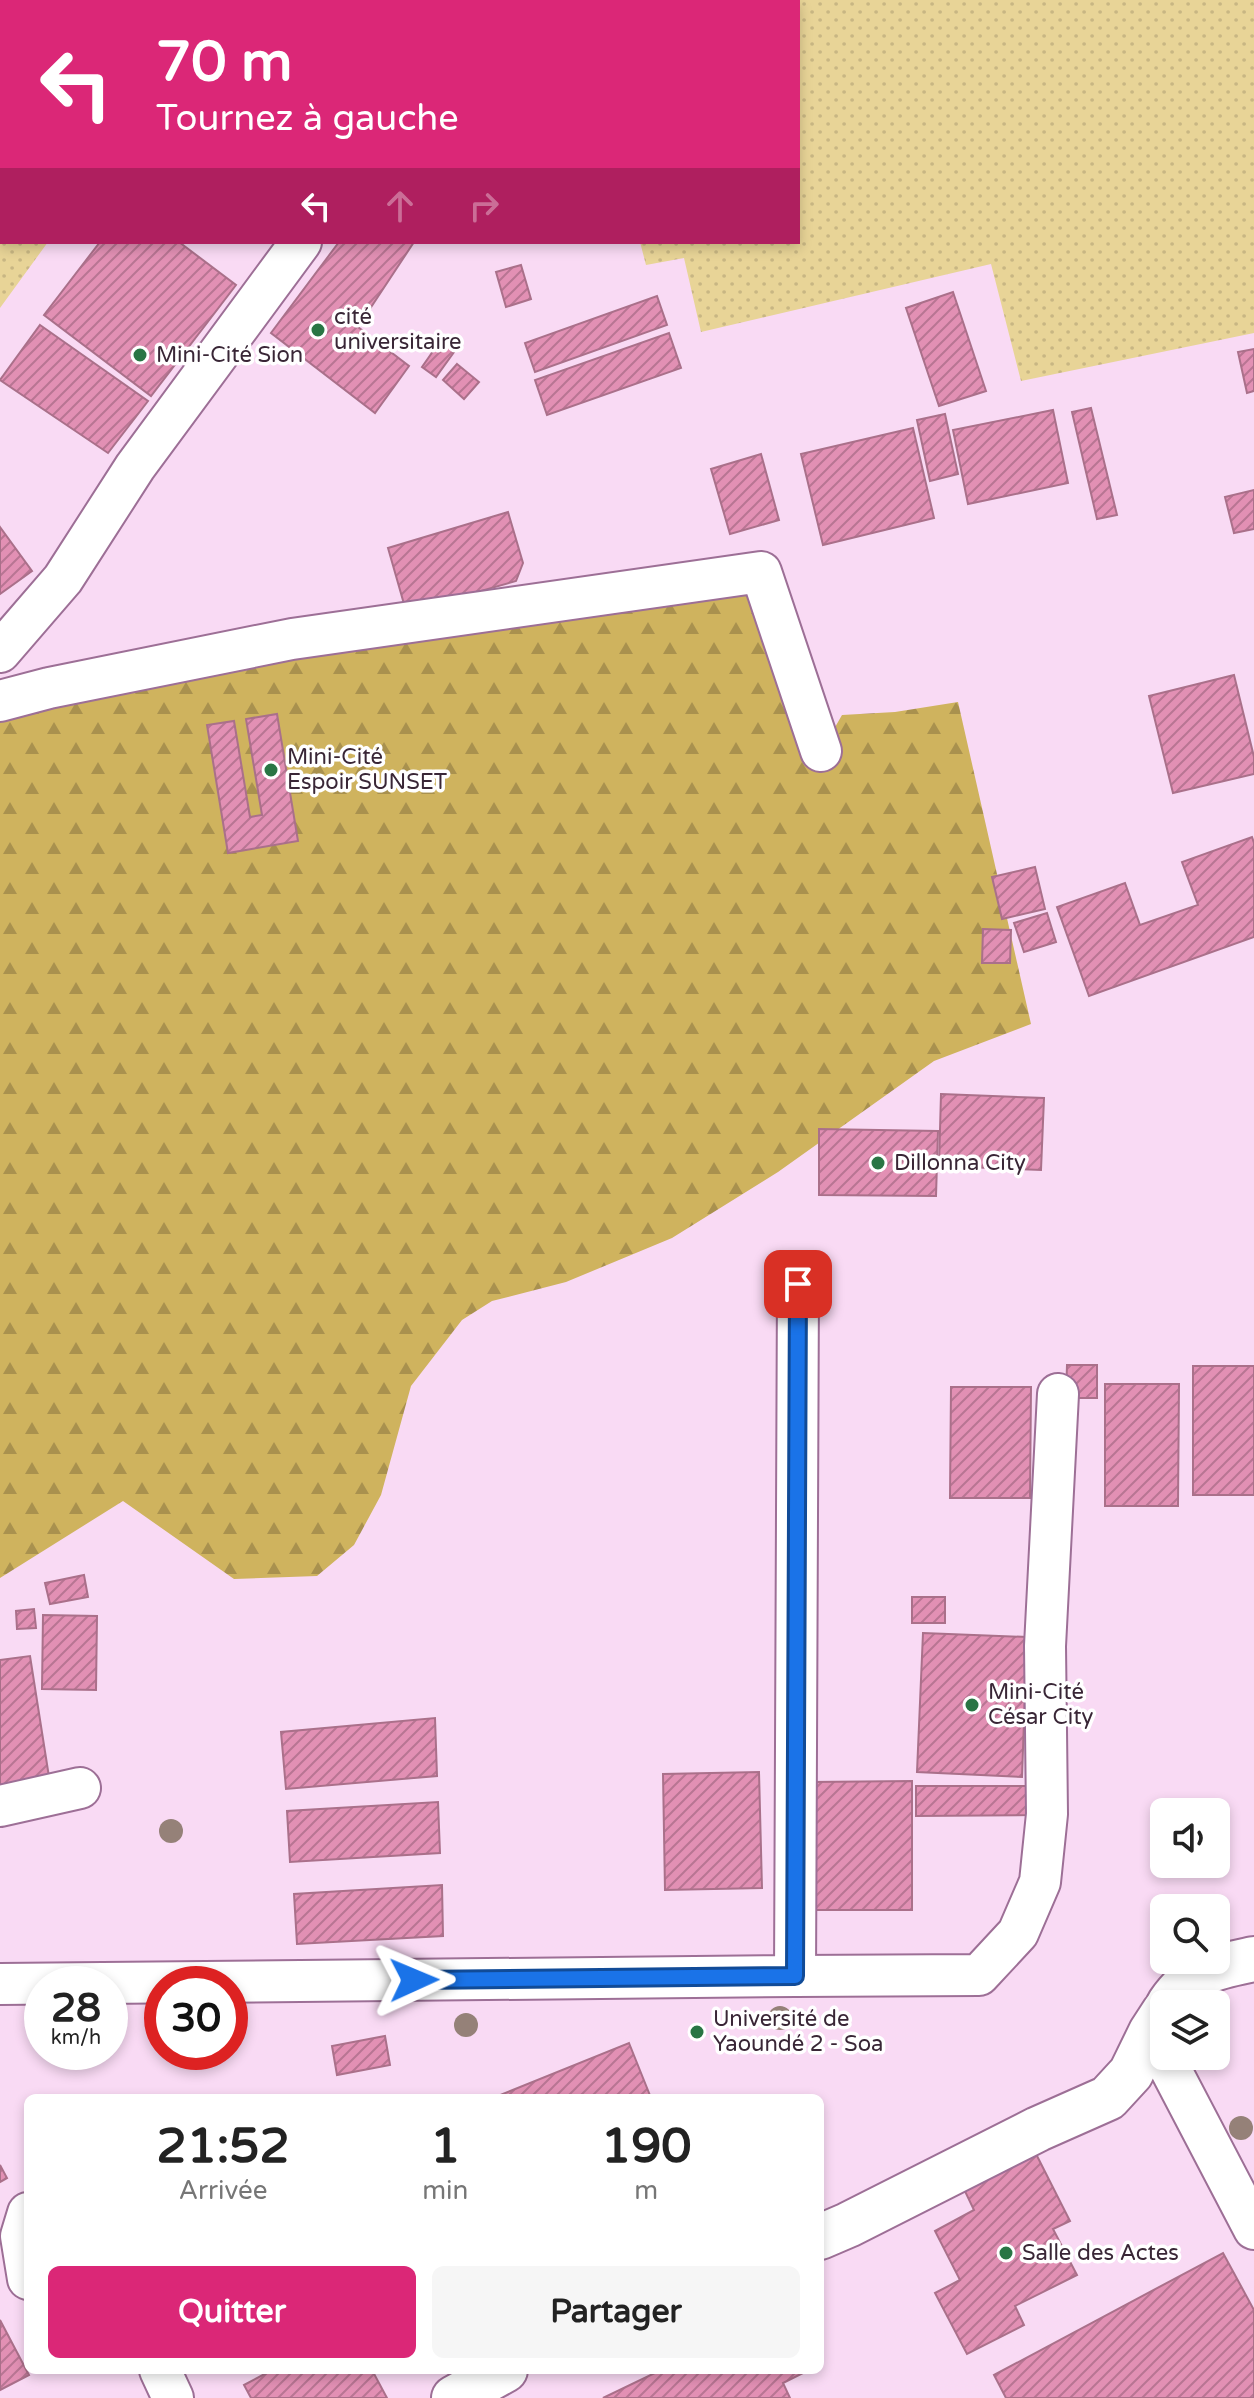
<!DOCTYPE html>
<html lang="fr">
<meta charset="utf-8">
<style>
body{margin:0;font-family:"Varela Round",sans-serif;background:#f6f6f6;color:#222;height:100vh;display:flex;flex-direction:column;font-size:30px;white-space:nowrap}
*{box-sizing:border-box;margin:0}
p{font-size:26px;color:#767676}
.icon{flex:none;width:44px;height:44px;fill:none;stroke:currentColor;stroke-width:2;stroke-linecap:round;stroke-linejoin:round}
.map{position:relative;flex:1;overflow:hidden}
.panel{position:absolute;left:24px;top:2094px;width:800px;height:280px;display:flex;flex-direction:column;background:#fff;border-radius:12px;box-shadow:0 4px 12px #0003}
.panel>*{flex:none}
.guide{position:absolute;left:0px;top:0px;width:800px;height:244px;box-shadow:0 4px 12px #0003;background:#db2777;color:#fff;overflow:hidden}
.buttons{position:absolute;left:1150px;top:1798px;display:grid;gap:16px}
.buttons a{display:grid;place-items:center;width:80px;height:80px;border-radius:12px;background:#fff;box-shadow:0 4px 12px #0003;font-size:40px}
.speed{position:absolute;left:24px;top:1966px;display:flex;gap:16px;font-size:40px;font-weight:700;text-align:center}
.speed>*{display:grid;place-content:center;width:104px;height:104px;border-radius:50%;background:#fff;box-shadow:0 4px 12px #0003;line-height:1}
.speed small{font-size:20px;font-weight:400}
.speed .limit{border:12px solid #d22;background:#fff;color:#111}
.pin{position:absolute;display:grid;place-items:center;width:68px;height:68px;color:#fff;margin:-34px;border-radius:16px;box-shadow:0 4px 12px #0006}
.me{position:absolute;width:88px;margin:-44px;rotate:89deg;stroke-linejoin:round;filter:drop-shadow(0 0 6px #0008)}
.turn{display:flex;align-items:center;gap:28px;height:168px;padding:0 24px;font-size:36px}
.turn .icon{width:104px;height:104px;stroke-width:2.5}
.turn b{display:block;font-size:56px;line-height:68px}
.lanes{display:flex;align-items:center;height:76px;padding:0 24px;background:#0003;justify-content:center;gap:40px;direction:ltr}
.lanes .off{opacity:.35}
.eta{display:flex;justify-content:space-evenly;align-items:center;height:136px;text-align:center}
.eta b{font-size:48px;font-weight:700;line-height:56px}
.primary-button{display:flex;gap:16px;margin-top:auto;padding:16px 24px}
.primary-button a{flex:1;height:92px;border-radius:12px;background:#db2777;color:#fff;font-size:32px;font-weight:700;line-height:92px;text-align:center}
.primary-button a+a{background:#f6f6f6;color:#222}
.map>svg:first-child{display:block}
.grass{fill:url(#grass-dots)}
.forest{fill:url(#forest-firs)}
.building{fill:url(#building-hatch);stroke:#aa708a;stroke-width:2}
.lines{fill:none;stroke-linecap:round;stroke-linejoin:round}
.minor-casing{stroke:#9d6f96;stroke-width:44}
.tertiary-casing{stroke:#9d6f96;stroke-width:48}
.minor{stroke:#fff;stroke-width:40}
.tertiary{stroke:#fff;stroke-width:44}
.tree{fill:#958178}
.route-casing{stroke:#114b97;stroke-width:20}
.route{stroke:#1a73e8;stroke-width:14}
.poi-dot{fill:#297544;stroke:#fff;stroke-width:3}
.labels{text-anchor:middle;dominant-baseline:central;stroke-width:7;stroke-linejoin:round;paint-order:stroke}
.poi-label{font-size:22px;fill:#392636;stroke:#fff;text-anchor:start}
</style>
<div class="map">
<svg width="1254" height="2398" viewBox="0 0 1254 2398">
<defs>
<pattern id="grass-dots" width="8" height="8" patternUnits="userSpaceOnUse" patternTransform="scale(2)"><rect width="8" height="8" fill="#e8d497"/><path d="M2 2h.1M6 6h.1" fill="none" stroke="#c8b683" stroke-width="1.8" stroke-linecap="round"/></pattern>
<pattern id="forest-firs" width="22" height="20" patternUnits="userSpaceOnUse" patternTransform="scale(2)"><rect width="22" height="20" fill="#cfb35e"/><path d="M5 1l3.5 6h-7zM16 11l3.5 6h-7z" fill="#a9914e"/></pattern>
<pattern id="building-hatch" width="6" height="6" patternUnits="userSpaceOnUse" patternTransform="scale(2)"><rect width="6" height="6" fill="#e290b4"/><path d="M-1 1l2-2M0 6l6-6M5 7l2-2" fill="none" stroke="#b87593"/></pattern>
</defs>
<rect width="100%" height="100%" fill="#f9daf4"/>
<g class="grass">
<polygon points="582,0 1254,0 1254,333 1021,381 991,264 701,332 684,258 646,265 640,242 798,242 798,2 583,2"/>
<polygon points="0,146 2,148 2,242 48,242 0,308"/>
</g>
<polygon class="forest" points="761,572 822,750 842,715 895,712 958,702 1031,1024 934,1061 778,1172 672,1238 566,1282 492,1301 462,1320 411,1386 381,1495 354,1545 317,1576 234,1579 123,1501 0,1578 0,702"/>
<g class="building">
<polygon points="119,0 166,0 164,2 118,2"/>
<polygon points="100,242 179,242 236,285 151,396 44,315"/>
<polygon points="339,242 414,242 358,327 409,366 375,413 271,333"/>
<polygon points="521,265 531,299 506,307 496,272"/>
<polygon points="953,292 986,391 939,406 906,308"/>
<polygon points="657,296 667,325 535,372 525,343"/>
<polygon points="40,325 148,401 108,453 0,380"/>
<polygon points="669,333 681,368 547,415 535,380"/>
<polygon points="443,337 457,348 436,377 422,367"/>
<polygon points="1254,349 1254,391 1247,393 1238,352"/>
<polygon points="457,364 479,382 464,399 443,380"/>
<polygon points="1091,408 1117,515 1097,519 1072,412"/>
<polygon points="1053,410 1068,483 968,504 953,430"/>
<polygon points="945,414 958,474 930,481 917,420"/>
<polygon points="913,428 934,518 823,545 801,454"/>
<polygon points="761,454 779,520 730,534 711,469"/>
<polygon points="1254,490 1254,529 1234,533 1225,497"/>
<polygon points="508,512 523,563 516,581 417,609 404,604 388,548"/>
<polygon points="0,527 32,571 0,594"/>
<polygon points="1234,675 1254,757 1254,774 1173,793 1149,696"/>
<polygon points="277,714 298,841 228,853 207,725 234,721 250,817 262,815 246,719"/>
<polygon points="1252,837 1254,843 1254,937 1089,996 1057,907 1125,883 1140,925 1198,905 1182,862"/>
<polygon points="1035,867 1045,909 1002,919 992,877"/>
<polygon points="1047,913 1056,942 1024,952 1014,923"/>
<polygon points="983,929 1011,930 1010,963 982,963"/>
<polygon points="941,1094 1044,1098 1041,1170 939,1166"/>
<polygon points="819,1129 938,1131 936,1196 819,1195"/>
<polygon points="1067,1365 1097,1365 1097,1398 1066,1398"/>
<rect x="1193" y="1366" width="61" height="129"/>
<polygon points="1105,1384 1179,1384 1178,1506 1105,1506"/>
<polygon points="951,1387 1031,1387 1030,1498 950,1498"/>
<polygon points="84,1575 88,1597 50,1604 45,1583"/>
<rect x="912" y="1597" width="33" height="26"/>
<polygon points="34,1609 36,1628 17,1629 16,1611"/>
<polygon points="43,1615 97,1616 96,1690 42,1689"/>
<polygon points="923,1633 1027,1637 1022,1777 917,1772"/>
<polygon points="30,1656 49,1777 0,1785 0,1660"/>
<polygon points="435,1718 437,1776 286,1789 281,1732"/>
<polygon points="759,1772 762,1888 665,1890 663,1774"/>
<polygon points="912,1781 912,1910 811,1910 811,1782"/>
<polygon points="916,1786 1033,1786 1033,1815 916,1816"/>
<polygon points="438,1802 440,1853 290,1862 287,1811"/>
<polygon points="442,1885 443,1936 297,1944 294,1894"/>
<polygon points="385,2036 390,2065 337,2075 332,2046"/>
<polygon points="629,2043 651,2098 493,2098"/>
<polygon points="1033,2148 1070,2221 1053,2229 1077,2275 1015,2306 1024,2325 967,2354 935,2293 960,2280 935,2231 974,2210 962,2185"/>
<polygon points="0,2165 7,2178 0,2182"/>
<polygon points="1223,2253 1254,2310 1254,2398 1006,2398 994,2375"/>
<polygon points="0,2320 29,2375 0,2390"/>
<polygon points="272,2370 372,2370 387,2398 251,2398 244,2385"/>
<polygon points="661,2370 804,2370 805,2372 783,2383 790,2398 603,2398"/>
</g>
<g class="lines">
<g class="minor-casing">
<g id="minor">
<polyline points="0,652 63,579 135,467 301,242"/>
<polyline points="0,701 49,688 292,639 761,572 821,751"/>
<polyline points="0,1806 80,1788"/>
<polyline points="795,1976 979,1975 1018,1933 1040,1882 1047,1814 1045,1646 1058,1394"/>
<polyline points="0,1984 795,1976 798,1284"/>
<polyline points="1151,2032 1254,2229"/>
<polyline points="28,2213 21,2236 28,2279"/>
<polyline points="160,2370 173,2398"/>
</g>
</g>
<g class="tertiary-casing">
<g id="tertiary">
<path d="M1169,2004C1192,1970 1216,1967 1254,1959"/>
<polyline points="820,2237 848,2225 1038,2129 1108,2098 1131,2073 1151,2032 1164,2012"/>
<polyline points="454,2398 505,2370"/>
</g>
</g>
<use href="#minor" class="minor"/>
<use href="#tertiary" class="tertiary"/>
</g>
<g class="tree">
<circle cx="171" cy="1831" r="12"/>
<circle cx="780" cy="2018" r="12"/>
<circle cx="466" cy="2025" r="12"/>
<circle cx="1241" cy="2128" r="12"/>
</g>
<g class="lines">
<g class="route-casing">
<polyline id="route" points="414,1980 795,1976 798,1284"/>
</g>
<use href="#route" class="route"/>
</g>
<g class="poi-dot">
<circle cx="318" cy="330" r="8"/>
<circle cx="140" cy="355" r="8"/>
<circle cx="271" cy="770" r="8"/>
<circle cx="878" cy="1163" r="8"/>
<circle cx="972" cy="1705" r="8"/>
<circle cx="697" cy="2032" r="8"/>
<circle cx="1006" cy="2253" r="8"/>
</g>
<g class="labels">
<g class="poi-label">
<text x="334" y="317">cité<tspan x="334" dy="25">universitaire</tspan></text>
<text x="156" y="355">Mini-Cité Sion</text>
<text x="287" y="757">Mini-Cité<tspan x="287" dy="25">Espoir SUNSET</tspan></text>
<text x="894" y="1163">Dillonna City</text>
<text x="988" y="1692">Mini-Cité<tspan x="988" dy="25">César City</tspan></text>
<text x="713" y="2019">Université de<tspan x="713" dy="25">Yaoundé 2 - Soa</tspan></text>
<text x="1022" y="2253">Salle des Actes</text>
</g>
</g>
</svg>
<div class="buttons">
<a><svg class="icon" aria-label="sound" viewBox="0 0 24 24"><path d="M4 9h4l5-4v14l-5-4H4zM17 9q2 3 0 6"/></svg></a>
<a><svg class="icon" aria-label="search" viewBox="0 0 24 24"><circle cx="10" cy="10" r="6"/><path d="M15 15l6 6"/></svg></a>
<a><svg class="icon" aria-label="layers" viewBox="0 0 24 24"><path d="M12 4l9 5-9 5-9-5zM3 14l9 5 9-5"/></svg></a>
</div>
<div class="speed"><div>28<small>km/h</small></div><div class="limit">30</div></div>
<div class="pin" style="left:798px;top:1284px;background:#d93025"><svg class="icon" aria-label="arrive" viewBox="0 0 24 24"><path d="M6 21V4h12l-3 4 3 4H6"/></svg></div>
<svg class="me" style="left:414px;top:1980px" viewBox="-20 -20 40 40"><path d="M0-17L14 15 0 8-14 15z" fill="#1a73e8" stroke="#fff" stroke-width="4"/></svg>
<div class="guide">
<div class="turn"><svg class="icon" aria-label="left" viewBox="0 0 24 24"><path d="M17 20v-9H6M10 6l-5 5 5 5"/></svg><div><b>70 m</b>Tournez à gauche</div></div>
<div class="lanes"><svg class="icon" aria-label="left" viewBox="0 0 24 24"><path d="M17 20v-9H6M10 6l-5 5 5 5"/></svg><svg class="icon off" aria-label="ahead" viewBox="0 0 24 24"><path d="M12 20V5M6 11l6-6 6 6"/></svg><svg class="icon off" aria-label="right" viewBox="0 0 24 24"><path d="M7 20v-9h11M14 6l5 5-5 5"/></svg></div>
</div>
<section class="panel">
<div class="eta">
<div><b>21:52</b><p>Arrivée</p></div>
<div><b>1</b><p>min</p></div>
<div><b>190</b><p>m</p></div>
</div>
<div class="primary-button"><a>Quitter</a><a>Partager</a></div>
</section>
</div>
